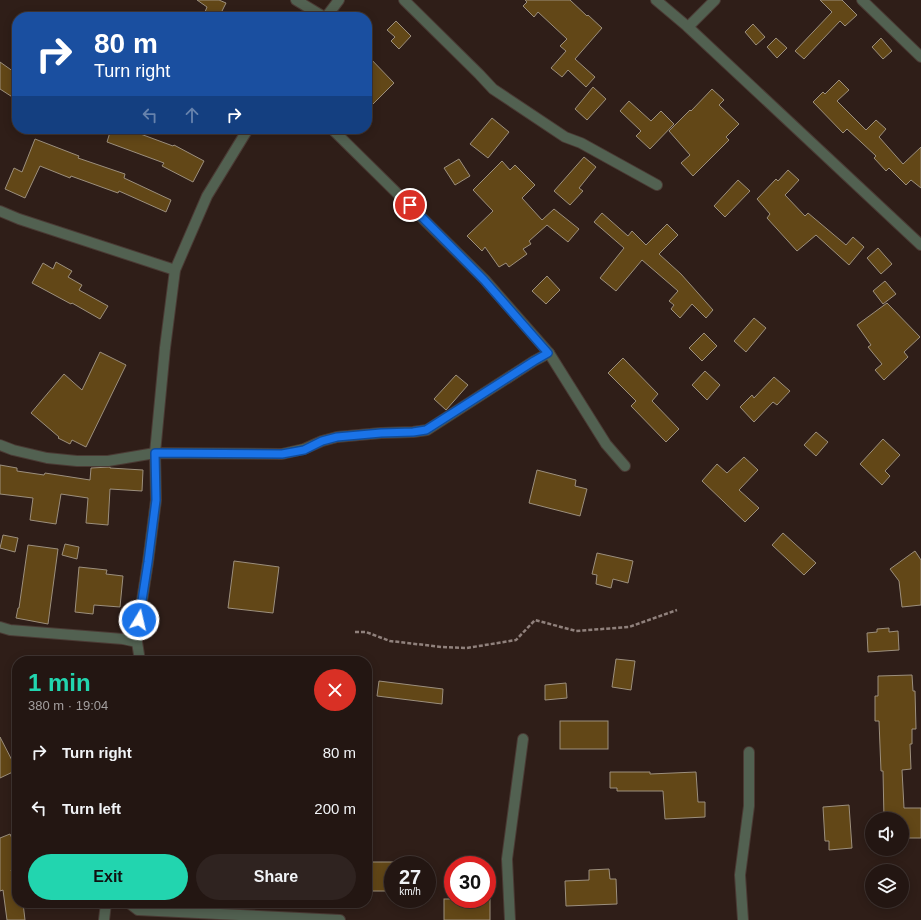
<!DOCTYPE html>
<meta charset="utf-8">
<style>
body{margin:0;font-family:Helvetica,sans-serif;background:#2f2320;color:#f1f3f6;height:100vh;display:flex;flex-direction:column;font-size:15px;white-space:nowrap}
*{box-sizing:border-box;margin:0}
p{font-size:13px;color:#a39f9f}
.icon{flex:none;width:22px;height:22px;fill:none;stroke:currentColor;stroke-width:2;stroke-linecap:round;stroke-linejoin:round}
.map{position:relative;flex:1;overflow:hidden}
.sheet{position:absolute;left:12px;top:656px;width:360px;height:252px;display:flex;flex-direction:column;background:#231612;border-radius:16px;box-shadow:0 2px 10px #0003,0 0 0 1px #403532}
.sheet>*{flex:none}
.banner{position:absolute;left:12px;top:12px;width:360px;height:122px;border-radius:16px;box-shadow:0 2px 10px #0003,0 0 0 1px #403532;background:#1a4fa0;color:#fff;overflow:hidden}
.fabs{position:absolute;left:865px;top:812px;display:grid;gap:8px}
.fabs a{display:grid;place-items:center;width:44px;height:44px;border-radius:50%;background:#231612;box-shadow:0 2px 10px #0003,0 0 0 1px #403532;font-size:20px}
.speed{position:absolute;left:384px;top:856px;display:flex;gap:8px;font-size:20px;font-weight:700;text-align:center}
.speed>*{display:grid;place-content:center;width:52px;height:52px;border-radius:50%;background:#231612;box-shadow:0 2px 10px #0003,0 0 0 1px #403532;line-height:1}
.speed small{font-size:10px;font-weight:400}
.speed .limit{border:6px solid #d22;background:#fff;color:#111}
.pin{position:absolute;display:grid;place-items:center;width:34px;height:34px;color:#fff;margin:-17px;border:2px solid #fff;border-radius:50%;box-shadow:0 1px 4px #0007}
.me{position:absolute;width:44px;margin:-22px;rotate:9deg;stroke-linejoin:round;filter:drop-shadow(0 0 3px #0008)}
.turn{display:flex;align-items:center;gap:14px;height:84px;padding:0 16px;font-size:18px}
.turn .icon{width:52px;height:52px;stroke-width:2.5}
.turn b{display:block;font-size:28px;line-height:34px}
.lanes{display:flex;align-items:center;height:38px;padding:0 16px;background:#0003;justify-content:center;gap:20px;direction:ltr}
.lanes .off{opacity:.35}
.round{display:grid;place-items:center;flex:none;width:42px;height:42px;border-radius:21px;background:#2f2320}
.head{display:flex;align-items:center;justify-content:space-between;height:68px;padding:0 16px}
h1{font-size:24px;font-weight:700;line-height:30px;color:#22d5af}
.primary-button{display:flex;gap:8px;margin-top:auto;padding:8px 16px}
.primary-button a{flex:1;height:46px;border-radius:24px;background:#22d5af;color:#111;font-size:16px;font-weight:700;line-height:46px;text-align:center}
.primary-button a+a{background:#2f2320;color:#f1f3f6}
ul{padding:0;list-style:none}
li{display:flex;align-items:center;gap:12px;height:56px;padding:0 16px}
li div{flex:1}
li b{display:block;font-size:15px}
li em{font-style:normal}
.map>svg:first-child{display:block}
.building{fill:#624717;stroke:#9c8f7d}
.lines{fill:none;stroke-linecap:round;stroke-linejoin:round}
.street-casing{stroke:#4a3a34;stroke-width:12}
.path{stroke:#90817c;stroke-width:2.5;stroke-dasharray:4 2;stroke-linecap:butt}
.street{stroke:#526151;stroke-width:10}
.route-casing{stroke:#114b97;stroke-width:10}
.route{stroke:#1a73e8;stroke-width:7}
</style>
<div class="map">
<svg width="921" height="920" viewBox="0 0 921 920">
<rect width="100%" height="100%" fill="#2f1e18"/>
<g class="building">
<polygon points="197,0 219,0 226,3 219,17 203,17 207,7"/>
<polygon points="525,0 570,0 587,16 588,15 602,28 575,59 595,77 586,87 568,70 562,77 551,68 566,51 560,46 567,39 538,12 534,17 523,6 527,2"/>
<polygon points="820,0 842,0 857,15 845,26 840,21 804,59 795,51 832,12"/>
<polygon points="396,21 411,36 399,49 391,41 395,37 387,30"/>
<polygon points="753,24 765,37 756,45 745,32"/>
<polygon points="776,38 787,48 777,58 767,47"/>
<polygon points="881,38 892,51 883,59 872,47"/>
<polygon points="367,55 394,83 367,110"/>
<polygon points="0,62 17,74 17,100 0,89"/>
<polygon points="839,80 849,90 837,101 866,130 876,120 886,129 879,137 903,164 921,147 921,188 911,180 906,185 889,168 886,171 874,158 876,156 847,129 843,133 813,102 823,92 825,94"/>
<polygon points="593,87 606,99 587,120 575,109"/>
<polygon points="712,89 724,100 719,105 739,124 726,137 729,140 693,176 681,163 690,155 669,131 690,110 691,111"/>
<polygon points="629,101 651,121 661,111 674,124 650,149 636,136 641,131 620,111"/>
<polygon points="492,118 509,132 488,158 470,144"/>
<polygon points="111,129 127,129 173,146 174,145 204,161 193,182 162,166 164,163 107,142"/>
<polygon points="35,139 79,156 78,158 125,174 124,178 171,200 166,212 119,191 118,193 71,176 70,178 40,166 25,198 5,189 14,168 22,172"/>
<polygon points="584,157 596,167 579,188 583,191 570,205 554,191"/>
<polygon points="459,159 470,176 455,185 444,168"/>
<polygon points="502,161 510,170 515,165 535,185 522,198 542,220 554,209 579,229 568,242 547,225 529,241 531,244 523,249 527,254 509,267 506,263 499,267 485,247 482,251 467,236 493,211 473,190"/>
<polygon points="788,170 799,180 789,191 785,195 805,216 808,213 846,245 853,237 864,247 849,265 816,235 797,251 767,218 770,214 757,199 776,179 778,181"/>
<polygon points="738,180 750,191 725,217 714,206"/>
<polygon points="602,213 628,236 632,231 646,245 667,224 678,235 659,254 681,274 713,310 706,318 692,304 680,318 671,309 674,305 669,301 678,291 642,260 616,291 600,278 624,248 594,222"/>
<polygon points="878,248 892,264 881,274 867,258"/>
<polygon points="56,262 72,271 68,277 82,285 79,290 108,306 100,319 72,303 71,304 32,283 43,263 53,269"/>
<polygon points="547,276 560,290 546,304 532,291"/>
<polygon points="885,281 896,294 883,304 873,291"/>
<polygon points="887,303 920,337 904,352 908,357 884,380 875,370 882,364 868,347 871,345 857,325"/>
<polygon points="754,318 766,328 746,352 734,341"/>
<polygon points="704,333 717,346 702,361 689,348"/>
<polygon points="100,352 126,365 86,447 72,440 70,444 58,438 59,437 31,413 64,374 82,390"/>
<polygon points="623,358 658,394 652,401 679,429 666,442 631,406 636,401 608,373"/>
<polygon points="705,371 720,385 707,400 692,385"/>
<polygon points="456,375 468,385 446,410 434,399"/>
<polygon points="774,377 790,391 777,405 773,402 754,422 740,407 752,395 754,398"/>
<polygon points="816,432 828,442 816,456 804,445"/>
<polygon points="883,439 900,455 885,471 890,476 882,485 860,464"/>
<polygon points="744,457 758,470 739,490 759,508 745,522 702,481 717,464 727,473"/>
<polygon points="0,465 17,468 17,471 44,475 45,473 90,480 91,468 110,467 110,468 143,470 142,491 110,489 108,525 86,523 88,498 61,494 56,524 30,520 33,498 0,494"/>
<polygon points="537,470 576,480 575,486 587,489 580,516 529,503"/>
<polygon points="783,533 816,563 804,575 772,545"/>
<polygon points="3,535 18,538 15,552 0,548"/>
<polygon points="65,544 79,547 77,559 62,555"/>
<polygon points="28,545 58,549 48,624 16,618 18,608 19,608"/>
<polygon points="915,551 921,560 921,605 902,607 899,581 890,569"/>
<polygon points="597,553 633,561 628,583 613,579 611,588 596,584 597,575 592,574"/>
<polygon points="234,561 279,567 273,613 228,608"/>
<polygon points="79,567 107,570 106,574 123,576 120,607 94,605 93,614 75,612"/>
<polygon points="889,628 889,632 898,631 899,650 868,652 867,633 877,632 877,629"/>
<polygon points="616,659 635,661 631,690 612,687"/>
<polygon points="912,675 913,691 915,691 916,729 912,729 912,744 910,744 911,769 902,770 904,808 921,808 921,838 902,838 902,819 884,819 883,771 881,771 879,721 875,721 875,696 878,696 878,676"/>
<polygon points="379,681 443,689 442,704 377,696"/>
<polygon points="566,683 567,698 545,700 545,685"/>
<rect x="560" y="721" width="48" height="28"/>
<polygon points="0,737 17,770 0,778"/>
<polygon points="610,772 650,772 650,774 696,772 698,802 705,802 705,817 665,819 663,791 617,791 617,788 610,788"/>
<polygon points="849,805 852,848 829,850 829,841 825,841 823,807"/>
<polygon points="10,834 17,849 17,867 11,870 17,884 17,903 23,903 25,920 7,920 3,890 0,891 0,838"/>
<rect x="367" y="862" width="26" height="29"/>
<polygon points="609,869 610,879 616,879 617,904 566,906 565,881 589,880 589,870"/>
<rect x="444" y="899" width="46" height="21"/>
</g>
<g class="lines">
<g class="street-casing">
<g id="street">
<polyline points="296,0 324,17"/>
<polyline points="404,0 479,74 493,89 565,137 581,143 657,185"/>
<polyline points="656,0 688,27 921,245"/>
<polyline points="862,0 921,57"/>
<polyline points="326,17 339,0"/>
<polyline points="688,27 715,0"/>
<polyline points="332,129 485,280 549,353 606,444 625,466"/>
<polyline points="0,211 19,219 175,270"/>
<polyline points="0,445 13,450 47,458 77,461 108,461 155,453 282,454 304,449 322,441 337,437 381,433 413,432 427,430 534,361 549,353"/>
<polyline points="0,627 10,630 123,639 137,642 139,620 148,562 156,500 155,453 165,348 175,270 207,196 248,129"/>
<polyline points="137,642 140,661"/>
<polyline points="129,903 138,910 340,920"/>
<polyline points="104,920 106,903"/>
<polyline points="510,920 507,859 523,739"/>
<polyline points="743,920 740,875 749,806 749,752"/>
</g>
</g>
<polyline class="path" points="355,632 366,632 390,641 442,647 467,648 516,640 535,620 576,631 629,627 677,610"/>
<use href="#street" class="street"/>
</g>
<g class="lines">
<g class="route-casing">
<polyline id="route" points="139,620 148,562 156,500 155,453 282,454 304,450 322,441 337,437 381,433 413,432 426,430 534,361 548,353 484,280 410,205"/>
</g>
<use href="#route" class="route"/>
</g>
</svg>
<div class="fabs">
<a><svg class="icon" aria-label="sound" viewBox="0 0 24 24"><path d="M4 9h4l5-4v14l-5-4H4zM17 9q2 3 0 6"/></svg></a>
<a><svg class="icon" aria-label="layers" viewBox="0 0 24 24"><path d="M12 4l9 5-9 5-9-5zM3 14l9 5 9-5"/></svg></a>
</div>
<div class="speed"><div>27<small>km/h</small></div><div class="limit">30</div></div>
<div class="pin" style="left:410px;top:205px;background:#d93025"><svg class="icon" aria-label="arrive" viewBox="0 0 24 24"><path d="M6 21V4h12l-3 4 3 4H6"/></svg></div>
<svg class="me" style="left:139px;top:620px" viewBox="-20 -20 40 40"><circle r="17" fill="#1a73e8" stroke="#fff" stroke-width="3"/><path d="M0-11L8 9 0 5-8 9z" fill="#fff"/></svg>
<div class="banner">
<div class="turn"><svg class="icon" aria-label="right" viewBox="0 0 24 24"><path d="M7 20v-9h11M14 6l5 5-5 5"/></svg><div><b>80 m</b>Turn right</div></div>
<div class="lanes"><svg class="icon off" aria-label="left" viewBox="0 0 24 24"><path d="M17 20v-9H6M10 6l-5 5 5 5"/></svg><svg class="icon off" aria-label="ahead" viewBox="0 0 24 24"><path d="M12 20V5M6 11l6-6 6 6"/></svg><svg class="icon" aria-label="right" viewBox="0 0 24 24"><path d="M7 20v-9h11M14 6l5 5-5 5"/></svg></div>
</div>
<section class="sheet">
<div class="head"><div><h1>1 min</h1><p>380 m · 19:04</p></div><a class="round" style="background:#d93025;color:#fff"><svg class="icon" aria-label="close" viewBox="0 0 24 24"><path d="M6 6l12 12M18 6L6 18"/></svg></a></div>
<ul>
<li><svg class="icon" aria-label="right" viewBox="0 0 24 24"><path d="M7 20v-9h11M14 6l5 5-5 5"/></svg><div><b>Turn right</b></div><em>80 m</em></li>
<li><svg class="icon" aria-label="left" viewBox="0 0 24 24"><path d="M17 20v-9H6M10 6l-5 5 5 5"/></svg><div><b>Turn left</b></div><em>200 m</em></li>
</ul>
<div class="primary-button"><a>Exit</a><a>Share</a></div>
</section>
</div>
